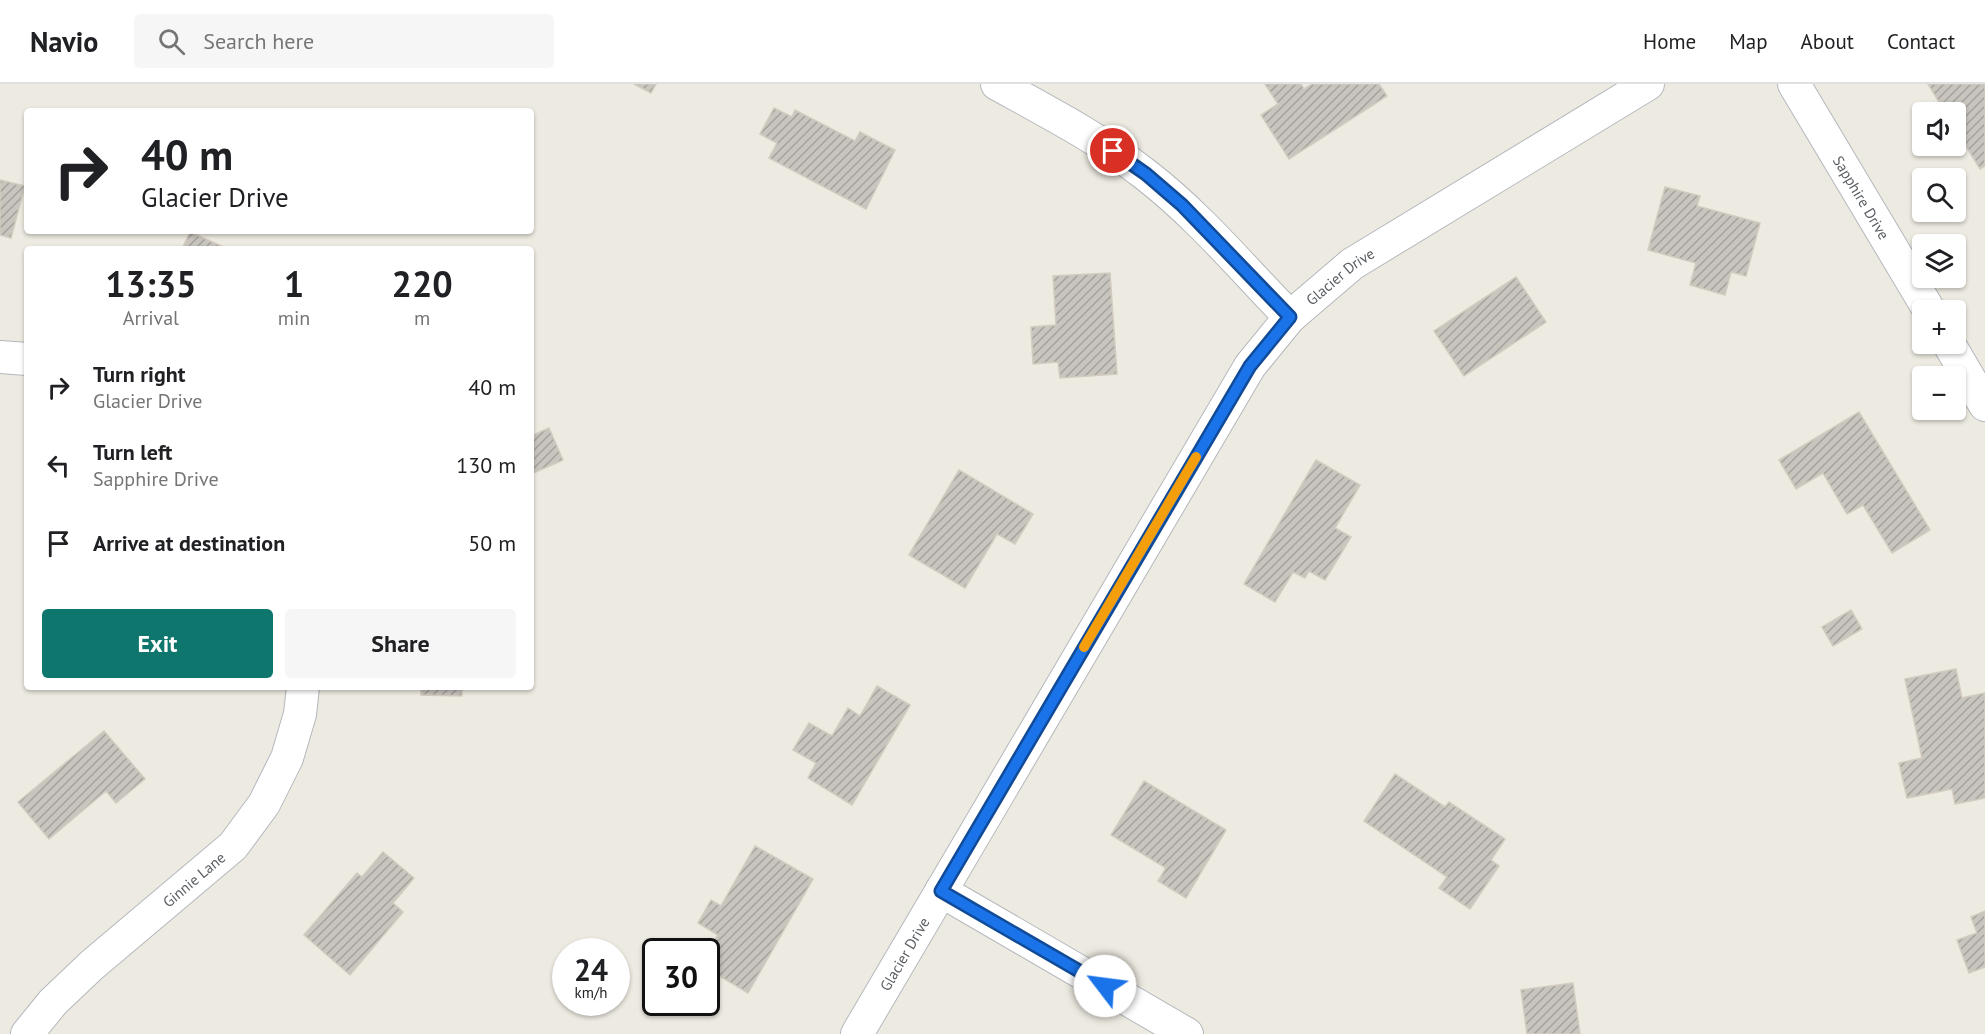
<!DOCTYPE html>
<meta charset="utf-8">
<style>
body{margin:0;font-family:"PT Sans",sans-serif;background:#f6f6f6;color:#202124;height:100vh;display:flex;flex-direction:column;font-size:22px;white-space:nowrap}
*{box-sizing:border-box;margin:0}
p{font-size:20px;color:#757577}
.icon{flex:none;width:33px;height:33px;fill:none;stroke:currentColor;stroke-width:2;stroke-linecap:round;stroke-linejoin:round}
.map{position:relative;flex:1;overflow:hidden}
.side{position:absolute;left:24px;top:162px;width:510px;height:444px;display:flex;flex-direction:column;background:#fff;border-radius:6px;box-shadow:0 2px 4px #0004}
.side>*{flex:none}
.top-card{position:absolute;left:24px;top:24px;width:510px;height:126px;border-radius:6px;box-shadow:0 2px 4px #0004;background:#fff;color:#202124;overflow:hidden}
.tools{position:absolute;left:1912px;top:18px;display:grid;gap:12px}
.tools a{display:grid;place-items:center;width:54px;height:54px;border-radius:6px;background:#fff;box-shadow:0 2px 4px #0004;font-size:30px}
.speed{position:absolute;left:552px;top:854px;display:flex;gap:12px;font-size:30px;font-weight:700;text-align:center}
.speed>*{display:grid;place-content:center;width:78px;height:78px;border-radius:50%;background:#fff;box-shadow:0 2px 4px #0004;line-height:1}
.speed small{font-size:15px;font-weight:400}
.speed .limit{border:3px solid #111;border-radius:9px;background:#fff;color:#111}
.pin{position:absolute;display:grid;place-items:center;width:51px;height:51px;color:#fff;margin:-26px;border:3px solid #fff;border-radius:50%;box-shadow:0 2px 6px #0007}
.me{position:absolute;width:66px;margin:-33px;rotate:300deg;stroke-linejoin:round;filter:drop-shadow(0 0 4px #0008)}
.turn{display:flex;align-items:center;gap:21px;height:126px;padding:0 18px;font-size:27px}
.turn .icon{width:78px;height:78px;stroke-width:2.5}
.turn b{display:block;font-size:42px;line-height:51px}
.eta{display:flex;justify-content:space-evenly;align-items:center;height:102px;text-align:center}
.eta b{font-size:36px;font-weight:700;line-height:42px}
.primary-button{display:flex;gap:12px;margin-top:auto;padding:12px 18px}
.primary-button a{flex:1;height:69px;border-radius:6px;background:#0f766e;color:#fff;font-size:24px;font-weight:700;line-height:69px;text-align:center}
.primary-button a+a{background:#f6f6f6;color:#202124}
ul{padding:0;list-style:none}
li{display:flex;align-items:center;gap:18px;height:78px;padding:0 18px}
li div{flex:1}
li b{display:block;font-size:22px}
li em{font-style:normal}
header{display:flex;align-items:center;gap:36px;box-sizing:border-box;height:84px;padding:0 30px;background:#fff;border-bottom:2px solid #e0e0e0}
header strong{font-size:28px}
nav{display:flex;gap:33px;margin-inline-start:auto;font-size:21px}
.search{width:420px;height:54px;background:#f6f6f6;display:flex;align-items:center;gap:15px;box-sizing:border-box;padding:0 21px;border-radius:6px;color:#757577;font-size:22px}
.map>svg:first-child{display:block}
.building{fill:url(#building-hatch);stroke:#d2cbbf;stroke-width:1.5}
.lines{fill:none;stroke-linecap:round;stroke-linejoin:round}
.minor-casing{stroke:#b4b8bc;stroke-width:34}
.minor{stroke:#fff;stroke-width:32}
.route-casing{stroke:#114b97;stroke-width:15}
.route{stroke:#1a73e8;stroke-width:10}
.slow{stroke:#f59e0b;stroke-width:10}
.labels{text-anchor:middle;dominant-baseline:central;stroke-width:6;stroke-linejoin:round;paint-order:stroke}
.street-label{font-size:15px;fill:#5a5e63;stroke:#fff}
</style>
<header>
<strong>Navio</strong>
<div class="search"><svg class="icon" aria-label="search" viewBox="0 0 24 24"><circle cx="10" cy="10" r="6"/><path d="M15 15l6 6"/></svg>Search here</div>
<nav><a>Home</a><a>Map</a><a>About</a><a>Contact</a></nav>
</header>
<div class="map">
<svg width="1985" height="950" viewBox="0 0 1985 950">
<defs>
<pattern id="building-hatch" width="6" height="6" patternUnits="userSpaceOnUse" patternTransform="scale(1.5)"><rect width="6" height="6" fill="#c8c4be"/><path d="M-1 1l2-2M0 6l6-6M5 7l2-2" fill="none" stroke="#a5a29e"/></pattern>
</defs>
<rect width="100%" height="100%" fill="#edeae1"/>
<g class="building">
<polygon points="634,0 656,0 651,9"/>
<polygon points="1265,0 1301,0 1304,5 1312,0 1379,0 1387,12 1289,75 1261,31 1278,20"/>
<polygon points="1928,0 1985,0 1985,82 1980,85 1956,46 1956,28 1945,28"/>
<polygon points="774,24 792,33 795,26 855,57 860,48 895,66 866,125 769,74 777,59 760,50"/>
<polygon points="0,96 25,102 11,154 0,151"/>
<polygon points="1665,103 1700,112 1697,122 1760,139 1746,192 1731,188 1725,211 1690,201 1696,179 1648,166"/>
<polygon points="190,148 228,165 182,165"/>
<polygon points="1110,189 1117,290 1060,294 1058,278 1033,280 1031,243 1056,241 1053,192"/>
<polygon points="1516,193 1546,238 1464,292 1434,247"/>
<polygon points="1859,328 1930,446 1892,469 1863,421 1847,430 1823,389 1796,405 1779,376"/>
<polygon points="549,344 563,376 531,390 531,352"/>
<polygon points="1316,376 1360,401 1335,444 1351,453 1325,496 1309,487 1305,494 1293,488 1275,518 1244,500"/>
<polygon points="959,386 1033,430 1015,460 997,450 965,504 909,471"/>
<polygon points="1851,526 1862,545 1833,562 1822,543"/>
<polygon points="1956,585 1962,614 1985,609 1985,714 1955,720 1952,705 1907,714 1899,679 1922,674 1905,595"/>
<polygon points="877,602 910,621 852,721 808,694 816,679 793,666 809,639 832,652 848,624 860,632"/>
<polygon points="421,603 462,603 462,612 421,611"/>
<polygon points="104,647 145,695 116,719 106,707 49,755 18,718"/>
<polygon points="1395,690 1445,723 1449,718 1505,755 1491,776 1499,782 1470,825 1439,804 1447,793 1364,737"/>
<polygon points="1144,697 1226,746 1186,814 1158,797 1166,784 1111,751"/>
<polygon points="755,762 813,795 748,909 706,884 706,870 718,851 698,839 711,816 721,822"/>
<polygon points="383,768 414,794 393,819 403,828 350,891 304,851 357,789 362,793"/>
<polygon points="1985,827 1985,883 1969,889 1957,856 1977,849 1971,833"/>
<polygon points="1573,899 1580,950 1527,950 1521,906"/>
</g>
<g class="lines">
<g class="minor-casing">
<g id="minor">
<path d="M997,0C1048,28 1100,55 1146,91C1199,132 1243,185 1290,233"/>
<path id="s1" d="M1794,0L1929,226"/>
<polyline points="1949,260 1985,321"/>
<polyline points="0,273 27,275"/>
<polyline points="941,807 1187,950"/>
<path id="s2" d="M27,950L53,918L92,881L233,762L264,720L287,674L300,630L303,603"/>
<path id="s3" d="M857,950L1250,282L1290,233L1352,180L1648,0"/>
</g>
</g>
<use href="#minor" class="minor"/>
</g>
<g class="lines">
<g class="route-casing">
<polyline id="route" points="1105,902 941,807 1250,282 1290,233 1182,121 1146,90 1113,67"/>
</g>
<use href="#route" class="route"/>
<polyline class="slow" points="1084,563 1196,373"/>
</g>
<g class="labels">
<g class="street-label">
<text stroke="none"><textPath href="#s1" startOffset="132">Sapphire Drive</textPath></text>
<text stroke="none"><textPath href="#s3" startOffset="903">Glacier Drive</textPath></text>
<text stroke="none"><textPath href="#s2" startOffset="228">Ginnie Lane</textPath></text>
<text stroke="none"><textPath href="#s3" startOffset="93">Glacier Drive</textPath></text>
</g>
</g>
</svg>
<div class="tools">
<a><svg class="icon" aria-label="sound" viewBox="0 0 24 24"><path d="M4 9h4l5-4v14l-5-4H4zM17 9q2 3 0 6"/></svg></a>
<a><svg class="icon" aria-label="search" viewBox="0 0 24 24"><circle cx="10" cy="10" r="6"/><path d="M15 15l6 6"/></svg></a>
<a><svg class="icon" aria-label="layers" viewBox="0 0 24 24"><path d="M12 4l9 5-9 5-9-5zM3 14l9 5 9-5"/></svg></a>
<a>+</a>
<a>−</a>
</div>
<div class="speed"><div>24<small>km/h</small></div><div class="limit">30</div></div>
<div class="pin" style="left:1113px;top:67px;background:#d93025"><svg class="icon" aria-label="arrive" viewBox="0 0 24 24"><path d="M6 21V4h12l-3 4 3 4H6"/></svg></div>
<svg class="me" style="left:1105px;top:902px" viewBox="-20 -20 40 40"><circle r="19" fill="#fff"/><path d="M0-13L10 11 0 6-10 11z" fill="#1a73e8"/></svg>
<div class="top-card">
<div class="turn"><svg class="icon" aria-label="right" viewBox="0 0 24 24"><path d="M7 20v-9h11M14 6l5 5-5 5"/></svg><div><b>40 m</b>Glacier Drive</div></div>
</div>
<section class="side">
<div class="eta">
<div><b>13:35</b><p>Arrival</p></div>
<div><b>1</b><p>min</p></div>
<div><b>220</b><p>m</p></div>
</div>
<ul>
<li><svg class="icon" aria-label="right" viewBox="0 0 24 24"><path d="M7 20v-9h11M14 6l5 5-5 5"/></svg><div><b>Turn right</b><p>Glacier Drive</p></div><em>40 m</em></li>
<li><svg class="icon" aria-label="left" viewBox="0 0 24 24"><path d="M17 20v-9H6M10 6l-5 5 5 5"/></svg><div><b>Turn left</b><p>Sapphire Drive</p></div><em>130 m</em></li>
<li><svg class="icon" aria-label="arrive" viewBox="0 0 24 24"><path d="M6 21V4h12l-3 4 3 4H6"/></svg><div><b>Arrive at destination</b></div><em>50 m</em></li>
</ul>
<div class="primary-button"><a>Exit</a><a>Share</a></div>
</section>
</div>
